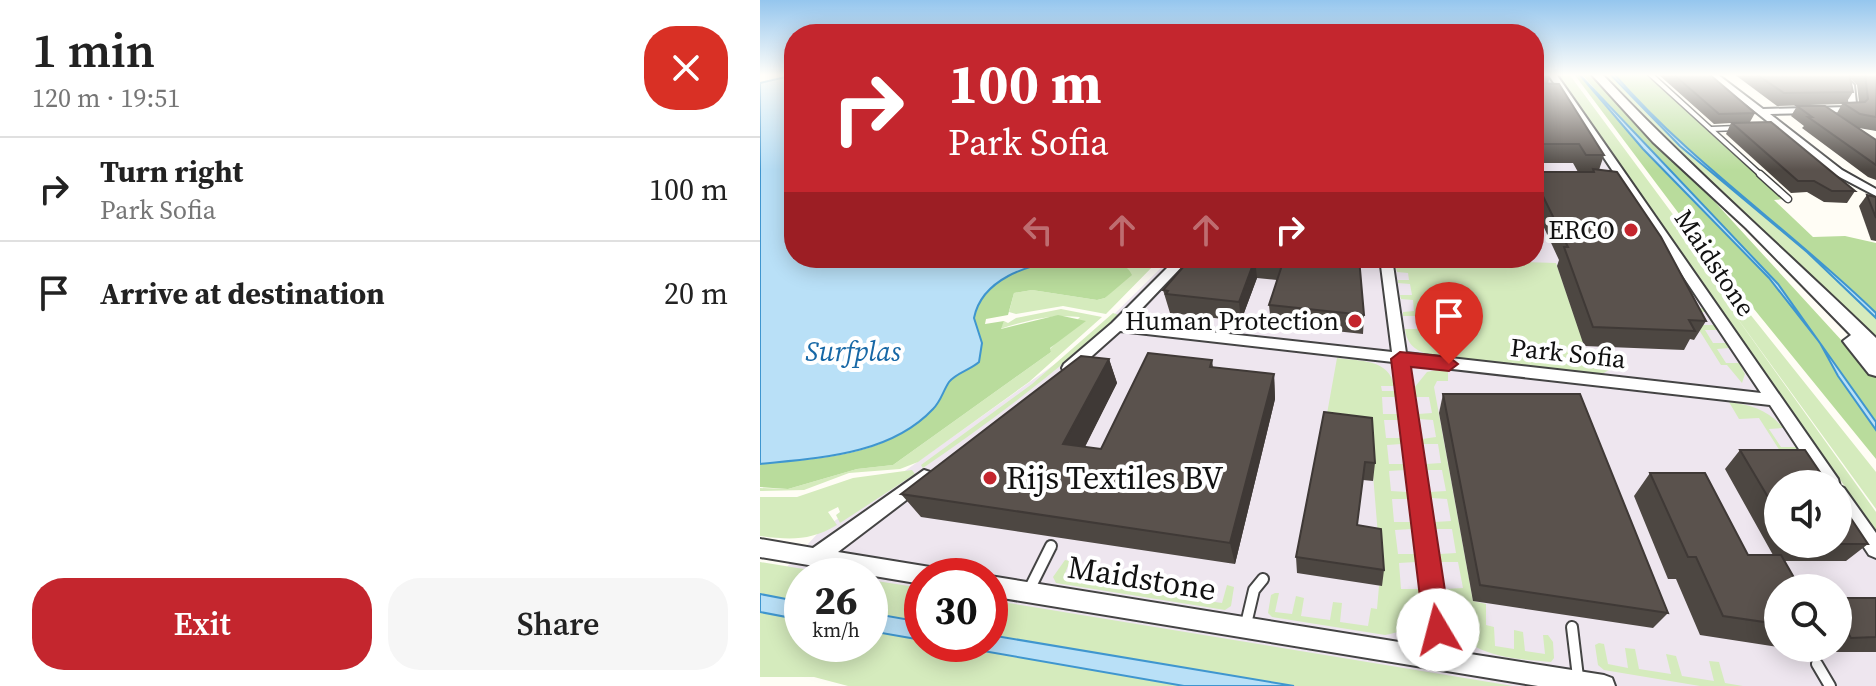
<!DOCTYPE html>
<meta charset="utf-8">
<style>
body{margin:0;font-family:"Source Serif 4",serif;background:#f6f6f6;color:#222;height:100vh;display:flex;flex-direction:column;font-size:30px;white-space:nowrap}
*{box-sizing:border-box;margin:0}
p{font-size:26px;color:#767676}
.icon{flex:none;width:44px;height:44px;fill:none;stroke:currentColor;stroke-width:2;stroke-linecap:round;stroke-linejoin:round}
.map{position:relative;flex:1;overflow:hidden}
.sheet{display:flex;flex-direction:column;background:#fff;width:760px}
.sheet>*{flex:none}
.top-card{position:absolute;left:24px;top:24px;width:760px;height:244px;border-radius:32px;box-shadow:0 4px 20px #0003;background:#c4262e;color:#fff;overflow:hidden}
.controls{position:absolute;left:1004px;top:470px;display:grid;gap:16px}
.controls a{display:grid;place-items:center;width:88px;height:88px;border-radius:50%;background:#fff;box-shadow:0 4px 20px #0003;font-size:40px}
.speed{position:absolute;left:24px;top:558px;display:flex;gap:16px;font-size:40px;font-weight:700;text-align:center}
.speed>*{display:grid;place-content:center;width:104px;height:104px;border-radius:50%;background:#fff;box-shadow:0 4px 20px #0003;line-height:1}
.speed small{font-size:20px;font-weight:400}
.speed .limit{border:12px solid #d22;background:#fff;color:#111}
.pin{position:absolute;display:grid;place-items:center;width:68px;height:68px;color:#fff;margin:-82px -34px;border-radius:50% 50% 50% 0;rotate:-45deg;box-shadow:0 0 8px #0007}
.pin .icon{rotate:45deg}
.me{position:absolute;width:88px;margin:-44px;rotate:352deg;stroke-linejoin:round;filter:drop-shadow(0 0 6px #0008)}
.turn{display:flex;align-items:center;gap:28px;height:168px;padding:0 32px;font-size:36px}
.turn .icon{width:104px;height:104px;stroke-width:2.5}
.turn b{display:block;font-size:56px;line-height:68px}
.lanes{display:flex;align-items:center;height:76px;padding:0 32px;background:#0003;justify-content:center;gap:40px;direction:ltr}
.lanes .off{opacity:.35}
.round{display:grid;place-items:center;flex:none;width:84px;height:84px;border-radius:32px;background:#f6f6f6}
.head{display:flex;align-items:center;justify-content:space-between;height:136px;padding:0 32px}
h1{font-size:48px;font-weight:600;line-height:60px}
.cta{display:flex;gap:16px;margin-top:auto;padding:16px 32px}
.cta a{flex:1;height:92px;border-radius:32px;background:#c4262e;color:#fff;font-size:32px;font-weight:600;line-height:92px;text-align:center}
.cta a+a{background:#f6f6f6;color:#222}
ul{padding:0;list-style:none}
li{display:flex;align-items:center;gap:24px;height:104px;padding:0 32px;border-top:2px solid #e0e0e0}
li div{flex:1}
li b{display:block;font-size:30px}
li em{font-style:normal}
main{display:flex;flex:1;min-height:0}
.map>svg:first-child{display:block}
.industrial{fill:#eee6ef;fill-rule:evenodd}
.green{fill:#d5ebbd}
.forest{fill:#b9dc9c}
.water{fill:#b9e0f7;stroke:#3f96cf;stroke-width:2}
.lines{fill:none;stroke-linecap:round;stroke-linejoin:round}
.service-far2-casing{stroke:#444;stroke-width:7}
.service-far1-casing{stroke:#444;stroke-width:9}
.service-casing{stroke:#444;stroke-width:14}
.minor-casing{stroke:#444;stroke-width:4}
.tertiary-casing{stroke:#444;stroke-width:4}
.service-far2{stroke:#fff;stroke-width:4}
.service-far1{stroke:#fff;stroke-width:6}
.service{stroke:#fff;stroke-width:10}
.minor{fill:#fff;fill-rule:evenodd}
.tertiary{fill:#fff;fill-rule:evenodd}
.wall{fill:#4d4742;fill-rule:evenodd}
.shaded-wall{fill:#3f3936}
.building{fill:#5a524d;stroke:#3f3936;stroke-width:2}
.route{fill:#c4262e;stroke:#7f191e;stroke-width:2}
.poi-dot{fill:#c4262e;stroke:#fff;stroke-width:3}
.labels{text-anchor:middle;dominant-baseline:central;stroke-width:8;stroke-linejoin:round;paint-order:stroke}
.poi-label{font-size:26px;fill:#111;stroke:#fff;text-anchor:end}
.street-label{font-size:26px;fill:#111;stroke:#fff}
.water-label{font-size:28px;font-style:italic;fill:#1768a6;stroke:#fff}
.near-poi-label{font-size:32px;fill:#111;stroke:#fff;text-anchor:start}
.near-street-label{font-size:32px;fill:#111;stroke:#fff}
</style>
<main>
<section class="sheet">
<div class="head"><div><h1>1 min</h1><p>120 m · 19:51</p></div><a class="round" style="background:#d93025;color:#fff"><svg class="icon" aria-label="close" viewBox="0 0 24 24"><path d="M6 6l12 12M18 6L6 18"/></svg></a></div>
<ul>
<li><svg class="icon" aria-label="right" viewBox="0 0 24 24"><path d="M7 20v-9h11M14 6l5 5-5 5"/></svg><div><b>Turn right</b><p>Park Sofia</p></div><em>100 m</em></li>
<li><svg class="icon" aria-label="arrive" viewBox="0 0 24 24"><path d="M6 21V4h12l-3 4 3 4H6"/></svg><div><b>Arrive at destination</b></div><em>20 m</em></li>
</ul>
<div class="cta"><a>Exit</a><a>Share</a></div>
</section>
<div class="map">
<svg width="1116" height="686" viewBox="0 0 1116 686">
<rect width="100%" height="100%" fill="#fffdf5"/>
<path class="industrial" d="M774,74H798L1116,535V686H749L230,602V576H162V591L110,582V576H71L25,569L59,532L326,342L411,258H774ZM1018,484H1078V544H1018ZM1018,588H1078V648H1018Z"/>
<g class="green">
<polygon points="797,74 809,74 946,259 1116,472 1116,509 967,304 1116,512 1116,531"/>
<polygon points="842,74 850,74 920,146 1047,252 1116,318 1116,345 907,142"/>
<polygon points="349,258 401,258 346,314 303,306 256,314 249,312 254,293 272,290 337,300 345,298 360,283 354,261"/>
<path d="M649,258L796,263L831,364L848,365L849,370L842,374L671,355C656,351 647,345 645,329H658L656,316H643V312L654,311L653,300L641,299L640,295H652L650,284L638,283V280H649L648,273L637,272L636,268L650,264Z"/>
<polygon points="904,274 924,279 927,284 916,284 920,292 932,292 934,296 924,296 931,308 943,308 946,312 934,312 942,325 954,325 957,330 945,330 953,343 966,343 969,348 957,349 966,363 979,363 985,374 982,383 967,365 961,365"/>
<path d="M301,309L342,317L269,382L158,462L140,469L89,473L44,490L0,491V488L28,489L97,469L133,465L291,352L290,349L320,317C291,314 268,320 240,329L244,321L248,323L256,318Z"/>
<path d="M353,313L359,315C298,371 232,421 163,468L161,465L272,384Z"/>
<path d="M577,358C599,361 630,359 634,386H621L622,391H635V397H622L623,414H638V420H624L626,438H641V444L627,445L629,464H644L645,470L629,471L631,491L647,492L648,499H632L634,522H651L652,529L635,530L638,554H655L656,562L639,563L641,589H659C662,614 650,632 625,635L512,617L508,613L511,595L515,593H519L515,612L532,614L536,596L544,598L541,616L570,620L573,602L582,603L580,622L608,626L611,608L617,609L619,586L622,585L610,437L565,425Z"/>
<path d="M676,370L688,371V381H677L674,387L713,601L726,604V625L734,627L735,646L754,649V630L763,632L765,651L785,654L783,635H788L793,642L794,658L791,662C753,659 693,656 688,608H706L705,598H686L685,589L703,588L698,562H681L680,554L696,553L692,529H676L675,522L691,521L687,499L671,498L670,492L686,491L682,470H667L666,464L681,463L678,444H663L662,439L676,437L673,420L659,419L658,414L672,413L669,397H656L654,388L667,372Z"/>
<path d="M969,402C991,405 1009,410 1023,428L1009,429L1021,447H1036L1039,453L1041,484L999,418L979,419Z"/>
<path d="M152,470L155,474L80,523L76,515L80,512L78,507L68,512L77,525C50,541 30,540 0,536V497H37L93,478Z"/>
<polygon points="305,560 310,561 303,578 320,580 327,564 335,565 329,582 355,586 361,569 369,570 364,588 390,592 396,575 404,576 399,593 426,597 431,580 440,581 435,599 462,603 467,585 474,587 471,606 465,610 296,583 293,577"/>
<polygon points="0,562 87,576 42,576 42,602 0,594"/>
<polygon points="110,580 162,588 162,622 110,613"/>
<polygon points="230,600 753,686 534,686 230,635"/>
<polygon points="0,612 42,620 42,644 110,644 110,631 162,640 162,644 183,644 424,686 88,686 54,677 0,677"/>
<polygon points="839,643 844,644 848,664 868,668 865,648 875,649 879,669 911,674 906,654 916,656 922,676 954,681 949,661 959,662 965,683 983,686 940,686 844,670 838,665 835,645"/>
</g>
<g class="forest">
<polygon points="814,74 819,74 883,149 1009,278 1060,343 1078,376 1116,430 1116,459 950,255"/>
<polygon points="822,74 831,74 872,121 954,201 1116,378 1116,422 1018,284 869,130"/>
<path d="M854,74H887L1024,199L1014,200L1053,237L1085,236L1116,243V313C1030,231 933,163 854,74Z"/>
<path d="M302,258C323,258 361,252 372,275L345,298L337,300L272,290L254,293L248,315L226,319L225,324L244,321L241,329L298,315L326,321L290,348L291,352L133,465L97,469L28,489L0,487V464C55,459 120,457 164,417C175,406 180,394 189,382C196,373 210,370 219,362L222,343L214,318C223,278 268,266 302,258Z"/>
</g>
<g class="water">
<polygon points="819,74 1018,284 1116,422 1116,430 1078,376 1060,343 1009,278 883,149"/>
<path d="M850,74H854C932,164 1031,230 1116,313V318L1047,252L920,146Z"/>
<path d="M34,75V258H302C268,266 222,278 214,318L222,343L219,362C210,370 196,373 189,382C183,391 181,401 173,409C130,455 59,458 0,464V83Z"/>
<polygon points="0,594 42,602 42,620 0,612"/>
<polygon points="110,613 162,622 162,640 110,631"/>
<polygon points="230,635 534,686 424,686 183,644 230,644"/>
</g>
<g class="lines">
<g class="service-far2-casing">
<g id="service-far2">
<polyline points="890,74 1002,176"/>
<polyline points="951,129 978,128"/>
</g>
</g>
<g class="service-far1-casing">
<polyline id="service-far1" points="1000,174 1028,199"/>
</g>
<g class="service-casing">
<g id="service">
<polyline points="269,590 291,546"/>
<polyline points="486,624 494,590 503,579"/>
<polyline points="812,627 818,677"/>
<polyline points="1057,664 1070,686"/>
</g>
</g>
<g class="minor-casing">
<g id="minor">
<polygon points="788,74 796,74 1078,479 1080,486 1084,488 1116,533 1116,558 1109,555 1078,508 1078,484 1062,484 1010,405 648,364 691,651 844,675 852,678 855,686 778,686 230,596 230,576 670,647 633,362 360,331 314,372 304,372 302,368 304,364 352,323 417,258 430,258 368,323 632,352 620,258 632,258 646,353 1001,393"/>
<polygon points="948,74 957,74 1003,109 1089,107 1086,86 1074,74 1083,74 1094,85 1097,112 1010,114 1082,170 1116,189 1116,196 1074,174"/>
<polygon points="164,470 170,472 173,477 170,482 78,552 170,567 177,569 180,576 162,576 162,584 0,557 0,539 53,548"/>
</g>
</g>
<g class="tertiary-casing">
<path id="tertiary" d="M831,74H842C929,166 1025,250 1116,338V376L1109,374L1086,345L1083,341L1091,335L986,228L893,142Z"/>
</g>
<use href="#service-far2" class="service-far2"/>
<use href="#service-far1" class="service-far1"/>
<use href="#service" class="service"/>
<use href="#minor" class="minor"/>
<use href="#tertiary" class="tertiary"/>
</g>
<g class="wall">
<polygon points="774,74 790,74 788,84 844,155 839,170 946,321 934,340 930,339 924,350 824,346 797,266 799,260 774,206 774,178 818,172 813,163 774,163"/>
<polygon points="898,74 949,74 995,113 990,122 1095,191 1087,203 1064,202 1047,192 1031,193 966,134 971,123 954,124"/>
<path d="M974,74H1116V131L1099,128L1116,140V180L1108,177L1042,128L1044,126L1031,116L1037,106L1077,113L1082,104L1017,106ZM1091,79L1097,85L1099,102L1086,103L1093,92Z"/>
<polygon points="1107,195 1116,197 1116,241 1111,240 1099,206"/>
<polygon points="431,258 599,258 604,315 603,334 511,324 509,305 517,280 497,278 481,321 410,313 403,290"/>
<polygon points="349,359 357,383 325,447 341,449 452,360 453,367 514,374 515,399 475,564 161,517 141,494"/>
<polygon points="683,394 908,613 893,628 713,601 679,413"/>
<polygon points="564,412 615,463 613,481 603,480 597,525 624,570 622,586 537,573 536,557"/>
<polygon points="980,450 1018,484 1018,544 1108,544 1086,561 1025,561 1018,588 1018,647 940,635 916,579 908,579 874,496 890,473 988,555 1013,555 965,469"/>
<polygon points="1078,598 1116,598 1116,652 1067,652 1065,648 1078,648"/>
</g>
<g class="shaded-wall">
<polygon points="495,259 497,278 481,321 479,302"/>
<polygon points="349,359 357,383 314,468 303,444"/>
<polygon points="514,374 515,399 475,564 470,543"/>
</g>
<g class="building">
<polygon points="774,74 776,74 776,83 799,84 844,155 826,155 819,144 774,144"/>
<polygon points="913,74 949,74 995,113 959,114"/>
<polygon points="996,74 1089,74 1093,92 1024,93"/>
<polygon points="1105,74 1116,74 1116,117 1100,114 1083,103 1105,102 1108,99"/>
<polygon points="1037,106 1065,106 1116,140 1116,165 1048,117 1052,117"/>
<polygon points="1011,122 1095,191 1072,191 1054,181 1038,181 972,123"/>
<polygon points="833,169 857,172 901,237 946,321 929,320 935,331 833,327 804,247 808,247 774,178 774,172 834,172"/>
<polygon points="1107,195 1116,197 1116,218"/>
<polygon points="431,258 599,258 604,315 509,305 523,262 495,259 479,302 406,294 408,291 403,290"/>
<polygon points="388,353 452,360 450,367 514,374 470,543 141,494 321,356 349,359 303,444 341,449"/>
<polygon points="683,394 820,394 908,613 720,585"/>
<polygon points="564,412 612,418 615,463 605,462 597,525 621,529 624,570 536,557"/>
<polygon points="980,450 1045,450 1068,484 1018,484 1018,514"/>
<polygon points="890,473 945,473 988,555 1021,555 1040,588 1018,588 1018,624 963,616 936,557 928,557"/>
<polygon points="1078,499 1108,544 1036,544 1078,544"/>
<polygon points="1078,598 1116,598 1116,637 1091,638 1078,616"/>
</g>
<linearGradient id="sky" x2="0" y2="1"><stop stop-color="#95c6ee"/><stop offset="0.44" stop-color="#fffefa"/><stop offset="1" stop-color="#fffefa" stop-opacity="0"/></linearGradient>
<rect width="1116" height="170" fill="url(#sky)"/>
<polygon class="route" points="640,352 689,357 698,364 689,371 651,367 691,630 687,639 678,643 668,639 664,630 631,359"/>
<g class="poi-dot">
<circle cx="871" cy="230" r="8"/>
<circle cx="595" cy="321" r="8"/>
<circle cx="230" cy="478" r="8"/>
</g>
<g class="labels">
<g class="poi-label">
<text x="855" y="230">ERCO</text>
<text x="579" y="321">Human Protection</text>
</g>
<g class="street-label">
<text transform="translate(955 263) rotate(56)">Maidstone</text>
<text transform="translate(808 353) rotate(6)">Park Sofia</text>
</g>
<g class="water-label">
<text x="93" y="351">Surfplas</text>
</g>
<g class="near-poi-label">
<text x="246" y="478">Rijs Textiles BV</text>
</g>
<g class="near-street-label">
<text transform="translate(382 578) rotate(9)">Maidstone</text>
</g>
</g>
</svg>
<div class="controls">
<a><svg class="icon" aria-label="sound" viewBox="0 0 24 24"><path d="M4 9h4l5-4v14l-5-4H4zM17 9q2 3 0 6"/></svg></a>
<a><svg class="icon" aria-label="search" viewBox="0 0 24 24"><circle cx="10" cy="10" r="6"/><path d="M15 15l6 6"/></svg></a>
</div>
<div class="speed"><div>26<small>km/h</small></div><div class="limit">30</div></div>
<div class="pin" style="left:689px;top:364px;background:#d93025"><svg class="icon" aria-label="arrive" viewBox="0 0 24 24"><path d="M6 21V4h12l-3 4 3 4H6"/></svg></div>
<svg class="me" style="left:678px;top:630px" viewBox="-20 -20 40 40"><circle r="19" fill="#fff"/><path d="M0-13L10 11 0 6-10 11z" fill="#c4262e"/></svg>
<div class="top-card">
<div class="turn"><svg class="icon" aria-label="right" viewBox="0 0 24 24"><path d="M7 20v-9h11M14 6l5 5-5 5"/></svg><div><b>100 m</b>Park Sofia</div></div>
<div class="lanes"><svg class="icon off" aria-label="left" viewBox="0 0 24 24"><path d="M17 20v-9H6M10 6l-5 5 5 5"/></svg><svg class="icon off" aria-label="ahead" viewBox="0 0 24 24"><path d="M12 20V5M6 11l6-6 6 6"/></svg><svg class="icon off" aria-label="ahead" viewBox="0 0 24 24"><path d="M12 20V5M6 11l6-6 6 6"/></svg><svg class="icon" aria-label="right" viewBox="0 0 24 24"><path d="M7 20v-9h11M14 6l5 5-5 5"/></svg></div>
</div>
</div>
</main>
